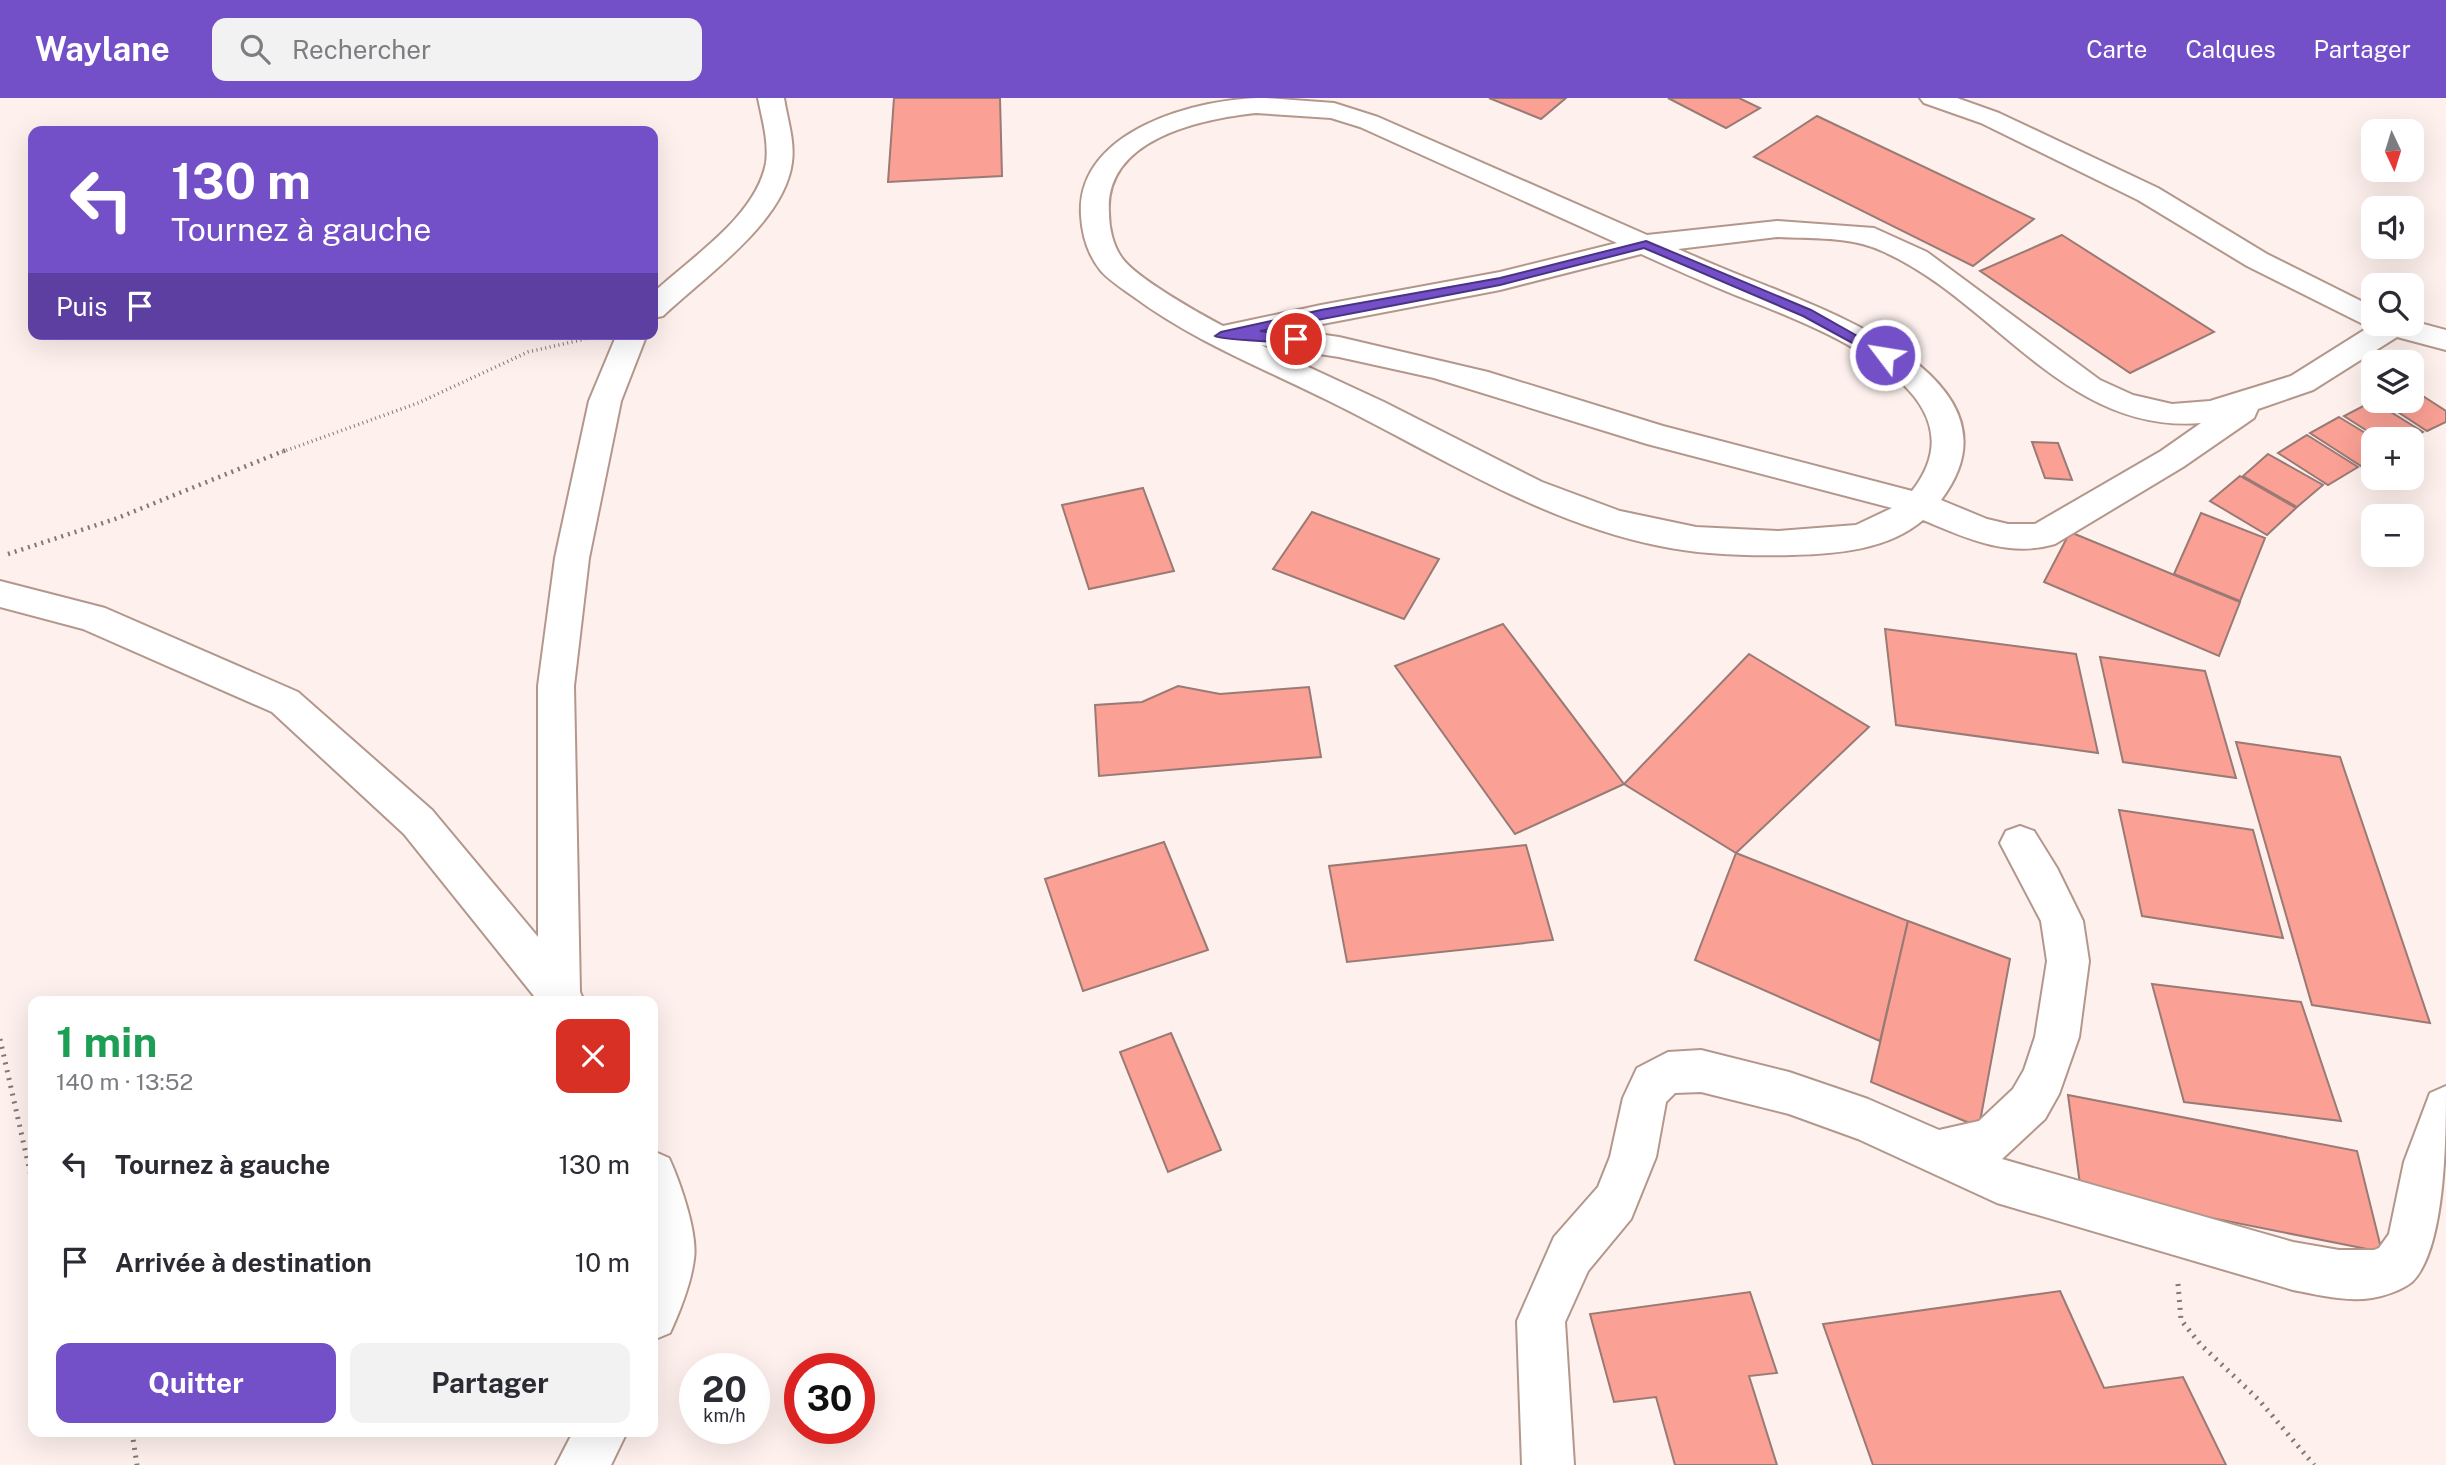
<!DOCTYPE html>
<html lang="fr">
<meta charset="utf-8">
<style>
body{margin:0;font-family:"Public Sans",sans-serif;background:#f2f2f3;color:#2b2b33;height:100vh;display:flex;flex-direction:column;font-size:26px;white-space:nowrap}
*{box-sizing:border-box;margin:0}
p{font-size:23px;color:#7c7c81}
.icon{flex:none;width:38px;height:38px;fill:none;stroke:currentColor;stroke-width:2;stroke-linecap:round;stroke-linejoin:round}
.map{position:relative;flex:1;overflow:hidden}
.panel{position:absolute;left:28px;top:898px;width:630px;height:441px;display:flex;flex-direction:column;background:#fff;border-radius:14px;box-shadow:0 7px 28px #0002}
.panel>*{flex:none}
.top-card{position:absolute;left:28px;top:28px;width:630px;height:214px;border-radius:14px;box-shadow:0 7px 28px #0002;background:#734fc8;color:#fff;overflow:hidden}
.needle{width:46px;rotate:176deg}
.fabs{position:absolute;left:2361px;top:21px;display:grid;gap:14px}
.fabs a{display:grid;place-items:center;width:63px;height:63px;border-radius:14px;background:#fff;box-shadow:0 7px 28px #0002;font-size:35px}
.speed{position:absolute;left:679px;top:1255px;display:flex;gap:14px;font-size:35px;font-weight:700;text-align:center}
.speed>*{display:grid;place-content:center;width:91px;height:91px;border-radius:50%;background:#fff;box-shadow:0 7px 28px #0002;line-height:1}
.speed small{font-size:18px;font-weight:400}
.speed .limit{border:10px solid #d22;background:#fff;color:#111}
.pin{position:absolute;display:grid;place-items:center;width:60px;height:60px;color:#fff;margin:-30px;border:4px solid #fff;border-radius:50%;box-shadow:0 2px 7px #0007}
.me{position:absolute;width:77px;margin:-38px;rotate:301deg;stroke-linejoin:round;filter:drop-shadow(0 0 5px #0008)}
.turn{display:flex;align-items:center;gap:24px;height:147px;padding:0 28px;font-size:32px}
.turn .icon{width:91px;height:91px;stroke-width:2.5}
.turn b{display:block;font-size:49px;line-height:60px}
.then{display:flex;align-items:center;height:66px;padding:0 28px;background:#0003;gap:14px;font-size:26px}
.round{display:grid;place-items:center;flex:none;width:74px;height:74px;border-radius:14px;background:#f2f2f3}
.headline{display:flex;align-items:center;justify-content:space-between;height:119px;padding:0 28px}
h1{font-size:42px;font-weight:700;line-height:52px;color:#1e9e55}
.cta{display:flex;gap:14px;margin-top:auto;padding:14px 28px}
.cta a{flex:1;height:80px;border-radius:14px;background:#734fc8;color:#fff;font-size:28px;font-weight:700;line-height:80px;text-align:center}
.cta a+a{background:#f2f2f3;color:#2b2b33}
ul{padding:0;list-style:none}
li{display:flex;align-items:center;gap:21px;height:98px;padding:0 28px}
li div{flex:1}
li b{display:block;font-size:26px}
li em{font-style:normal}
header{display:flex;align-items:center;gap:42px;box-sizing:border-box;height:98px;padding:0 35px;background:#734fc8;color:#fff}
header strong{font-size:33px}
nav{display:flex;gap:38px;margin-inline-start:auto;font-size:24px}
.search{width:490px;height:63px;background:#f2f2f3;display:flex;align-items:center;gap:18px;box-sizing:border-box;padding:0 24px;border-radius:14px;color:#7c7c81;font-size:26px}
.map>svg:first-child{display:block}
.building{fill:#faa094;stroke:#997a75;stroke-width:2}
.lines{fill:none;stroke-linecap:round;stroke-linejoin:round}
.minor-casing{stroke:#b4978c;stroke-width:4}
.path-far2{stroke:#847874;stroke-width:3.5;stroke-dasharray:1 3.5;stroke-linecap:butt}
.path-far1{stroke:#847874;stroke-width:4.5;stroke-dasharray:2 5;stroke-linecap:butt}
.path{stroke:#847874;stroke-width:5;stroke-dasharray:2 6;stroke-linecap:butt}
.minor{fill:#fff;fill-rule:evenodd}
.route{fill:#734fc8;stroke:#4b3382;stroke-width:2}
</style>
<header>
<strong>Waylane</strong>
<div class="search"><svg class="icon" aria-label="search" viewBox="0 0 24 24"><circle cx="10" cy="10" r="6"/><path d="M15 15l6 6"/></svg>Rechercher</div>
<nav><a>Carte</a><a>Calques</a><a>Partager</a></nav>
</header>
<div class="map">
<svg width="2446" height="1367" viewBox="0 0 2446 1367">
<rect width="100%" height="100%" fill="#fef1ed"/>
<g class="building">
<polygon points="894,0 1000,0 1002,78 888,84"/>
<polygon points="1489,0 1566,0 1541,21"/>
<polygon points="1668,0 1739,0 1760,10 1726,30"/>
<polygon points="1817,18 2034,121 1973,168 1754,59"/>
<polygon points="2062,137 2214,234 2130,275 1980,173"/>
<polygon points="2412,291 2446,313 2446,324 2427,333 2381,303 2412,303"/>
<polygon points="2373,303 2423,334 2410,341 2380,341 2344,318"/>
<polygon points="2339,319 2375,341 2373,361 2361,368 2310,335"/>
<polygon points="2307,337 2358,369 2328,387 2278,355"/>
<polygon points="2032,344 2058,345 2072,382 2045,380"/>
<polygon points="2268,356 2323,387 2297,409 2243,378"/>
<polygon points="2240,378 2296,410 2267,437 2210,403"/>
<polygon points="1143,390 1174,473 1089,491 1062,407"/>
<polygon points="1312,414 1439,461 1404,521 1273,471"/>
<polygon points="2201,415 2265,440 2240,503 2174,476"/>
<polygon points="2070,434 2240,504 2219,558 2044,484"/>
<polygon points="1503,526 1624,686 1515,736 1395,568"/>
<polygon points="1885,531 2076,556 2098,655 1896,627"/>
<polygon points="1749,556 1869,629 1736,755 1624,686"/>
<polygon points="2100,559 2205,573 2236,680 2123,664"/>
<polygon points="1178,588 1220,596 1309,589 1321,659 1099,678 1095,607 1142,604"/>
<polygon points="2236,644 2340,659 2430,925 2312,907"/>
<polygon points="2119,712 2253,732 2283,840 2142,818"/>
<polygon points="1164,744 1208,852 1083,893 1045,781"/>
<polygon points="1526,747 1553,842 1347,864 1329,768"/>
<polygon points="1736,755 1908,823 1880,943 1695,862"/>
<polygon points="1908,823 2010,861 1979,1029 1871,984"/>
<polygon points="2152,886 2301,904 2341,1023 2184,1004"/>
<polygon points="1171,935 1221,1052 1168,1074 1120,954"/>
<polygon points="2068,997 2357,1053 2382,1154 2081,1094"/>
<polygon points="2060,1193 2104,1290 2183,1279 2226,1367 1873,1367 1823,1226"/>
<polygon points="1750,1194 1777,1275 1749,1278 1777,1367 1675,1367 1656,1299 1614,1304 1590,1216"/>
</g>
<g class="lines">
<g class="minor-casing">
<g id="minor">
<path d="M758,0H784C787,20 795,43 792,64C785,124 705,178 663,218L653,220V195C690,160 756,119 766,65C769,44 762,20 758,0Z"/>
<path d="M1265,0L1334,5L1378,19L1647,137L1777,123L1874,130L1927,154L2100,282L2133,297L2172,306L2210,303L2291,278L2369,229L2247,168L2138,102L1981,25L1924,5L1920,0H1957L1999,15L2158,90L2267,156L2373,209V226H2412V223L2446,232V252L2397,239L2313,292L2258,311L2254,320L2183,369L2055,446C2008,460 1966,440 1923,422C1888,452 1836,456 1792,457C1748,458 1703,457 1660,448C1539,424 1434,354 1325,301C1260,269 1192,242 1134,199C1123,191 1110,183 1101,173C1088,157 1082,137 1081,117C1076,32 1198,0 1265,0ZM1256,15L1331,20L1360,29L1617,145L1500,174L1321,207L1223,228C1200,216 1136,180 1122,160C1113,148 1109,130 1109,115C1104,41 1200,21 1256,15ZM1777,139C1811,141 1850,138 1882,153C1994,202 2064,336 2201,325L2161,353L2035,426H2008L1987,421L1941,402C2028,287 1841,218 1762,186C1733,175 1705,163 1678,151ZM1641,156C1672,170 1703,184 1735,197C1803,224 1993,290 1912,393L1663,328L1488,274L1339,239L1291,232L1500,192ZM1261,247L1339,259L1434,280L1647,346L1892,410L1856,427L1778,433L1696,429L1620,413L1542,384L1384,304Z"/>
<polygon points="617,236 647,236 621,303 589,460 574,588 580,894 584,903 538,903 404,736 272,614 83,531 0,509 0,483 105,510 298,594 432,712 538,839 538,588 555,460 589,303"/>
<path d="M2020,728L2034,733L2057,770L2083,823L2089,863L2079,939L2059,996L2045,1021L2002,1061L2293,1144L2339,1152H2374L2379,1150L2389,1136L2404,1064L2430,995L2446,988C2446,1037 2446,1151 2412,1184C2402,1192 2385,1198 2372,1200C2346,1204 2319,1197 2293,1192L1997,1105L1858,1041L1789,1016L1701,994L1675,995L1666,1004L1656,1059L1631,1121L1588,1173L1565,1224L1574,1367H1522L1517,1223L1554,1139L1598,1089L1610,1059L1623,1000L1637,970L1668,954L1701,952L1789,974L1868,1001L1939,1032L1979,1023L2013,991L2024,972L2035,939L2047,863L2041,823L2000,745L2006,733Z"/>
<path d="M653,1053L669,1060C680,1084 698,1135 694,1161C691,1186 680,1213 670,1235L653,1242Z"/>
<polygon points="573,1334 627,1334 611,1367 556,1367"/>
</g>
</g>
<polyline class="path-far2" points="282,354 418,305 528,254 585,241"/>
<polyline class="path-far1" points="8,456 115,421 286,352"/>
<g class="path">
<polyline points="0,941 33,1087"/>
<polyline points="2178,1186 2181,1222 2201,1247 2259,1302 2314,1367"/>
<polyline points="132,1334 137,1367"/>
</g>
<use href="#minor" class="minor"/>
</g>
<path class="route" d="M1646,143L1811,212L1891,257L1885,261L1880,260L1803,218L1644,150L1500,187L1260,233L1300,238L1302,241L1296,245C1282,244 1220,242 1215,238L1221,234L1321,212L1500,180Z"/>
</svg>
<div class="fabs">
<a><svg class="needle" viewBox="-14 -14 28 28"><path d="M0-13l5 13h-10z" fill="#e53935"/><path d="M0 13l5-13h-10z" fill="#7c7c81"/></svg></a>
<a><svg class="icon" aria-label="sound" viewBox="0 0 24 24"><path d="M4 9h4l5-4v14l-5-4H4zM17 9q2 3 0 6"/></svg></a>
<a><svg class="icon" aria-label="search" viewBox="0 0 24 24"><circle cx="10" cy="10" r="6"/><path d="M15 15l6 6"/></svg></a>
<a><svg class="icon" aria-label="layers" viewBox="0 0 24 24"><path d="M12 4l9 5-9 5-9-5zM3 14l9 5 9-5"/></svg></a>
<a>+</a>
<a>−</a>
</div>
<div class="speed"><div>20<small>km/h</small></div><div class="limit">30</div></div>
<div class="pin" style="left:1296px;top:241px;background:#d93025"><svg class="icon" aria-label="arrive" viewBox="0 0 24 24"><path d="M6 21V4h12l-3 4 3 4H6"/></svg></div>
<svg class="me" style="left:1885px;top:257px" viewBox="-20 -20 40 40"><circle r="17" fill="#734fc8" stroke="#fff" stroke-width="3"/><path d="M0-11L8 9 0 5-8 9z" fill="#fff"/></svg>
<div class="top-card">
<div class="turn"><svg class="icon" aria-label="left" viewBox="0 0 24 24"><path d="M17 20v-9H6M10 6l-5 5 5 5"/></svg><div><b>130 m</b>Tournez à gauche</div></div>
<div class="then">Puis<svg class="icon" aria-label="arrive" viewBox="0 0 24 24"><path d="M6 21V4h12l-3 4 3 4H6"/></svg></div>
</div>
<section class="panel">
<div class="headline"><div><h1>1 min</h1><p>140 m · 13:52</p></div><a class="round" style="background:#d93025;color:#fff"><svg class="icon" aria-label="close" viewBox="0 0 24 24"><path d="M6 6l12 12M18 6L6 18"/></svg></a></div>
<ul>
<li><svg class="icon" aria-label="left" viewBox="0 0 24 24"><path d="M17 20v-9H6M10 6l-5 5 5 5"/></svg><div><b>Tournez à gauche</b></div><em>130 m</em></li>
<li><svg class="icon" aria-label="arrive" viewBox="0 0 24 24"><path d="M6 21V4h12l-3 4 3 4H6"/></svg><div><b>Arrivée à destination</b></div><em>10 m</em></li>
</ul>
<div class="cta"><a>Quitter</a><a>Partager</a></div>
</section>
</div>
